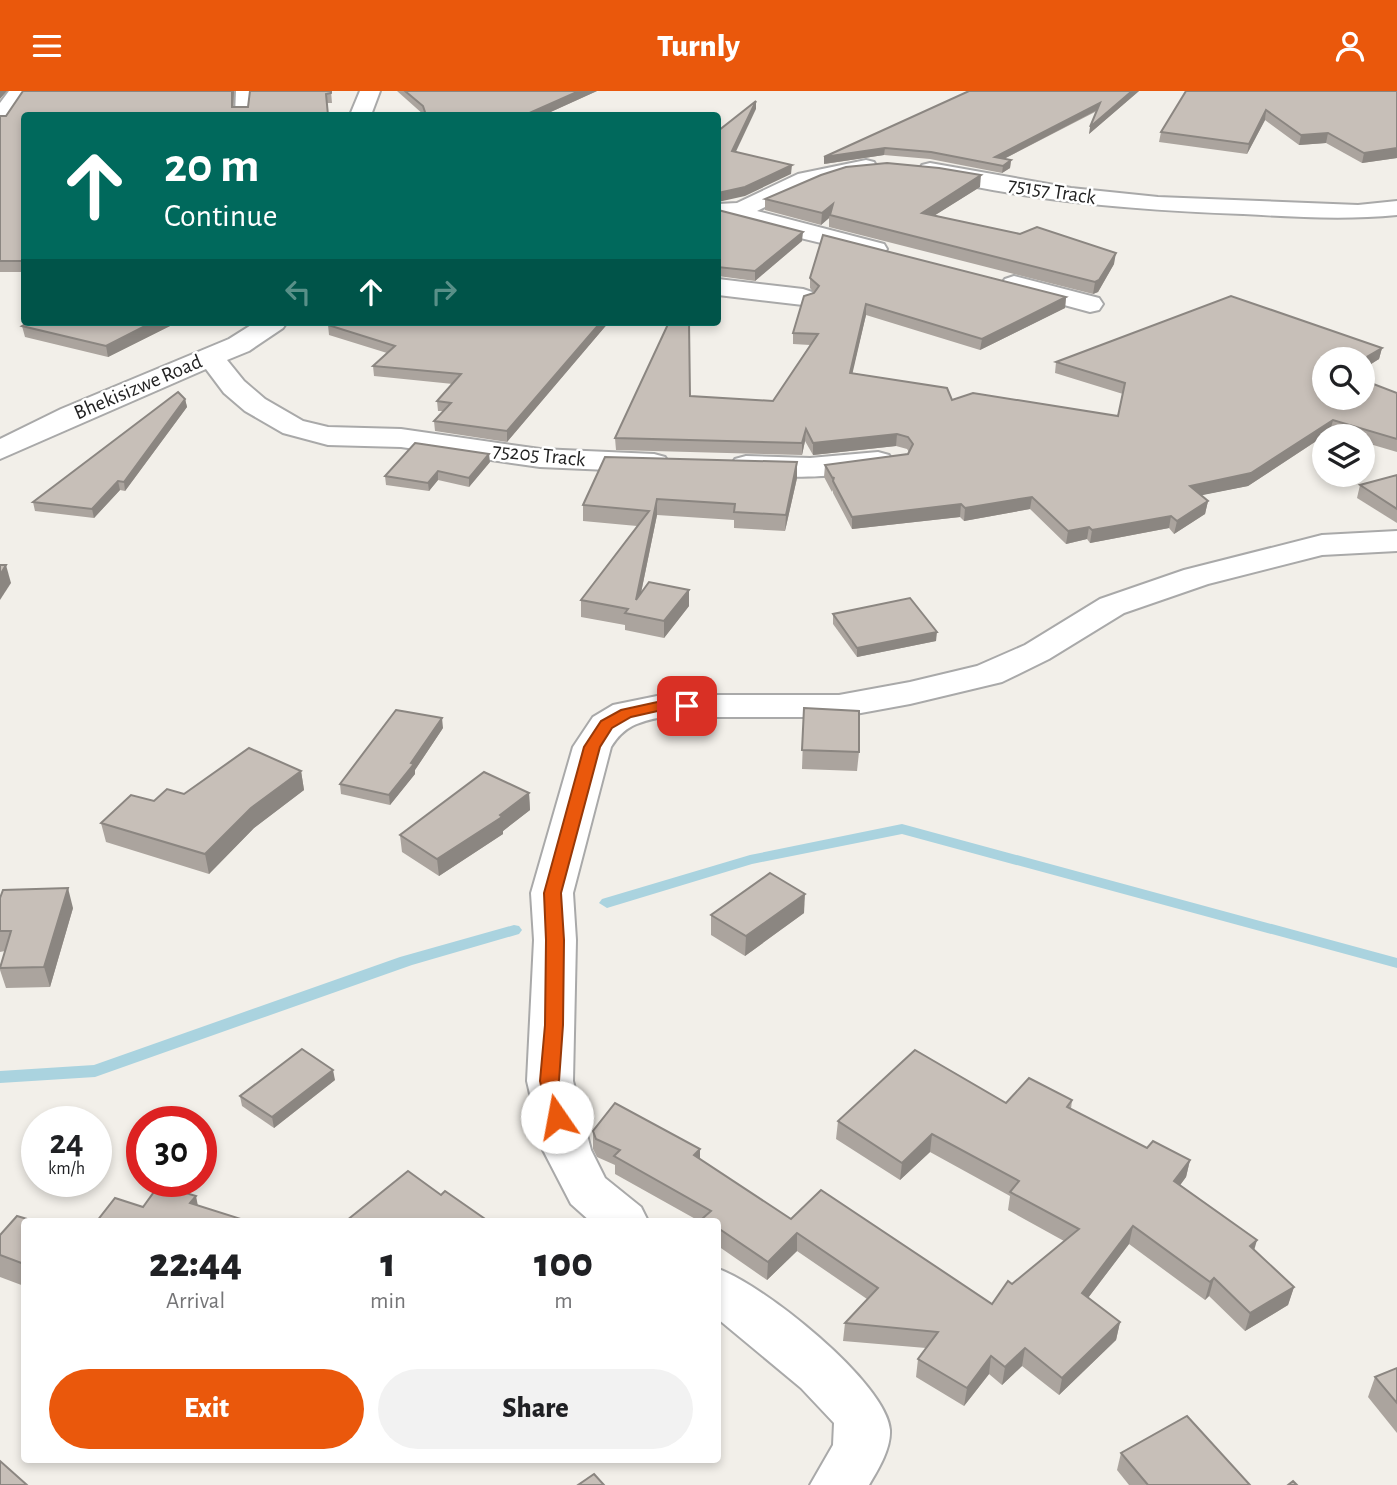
<!DOCTYPE html>
<style>
body{margin:0;font-family:"Alegreya Sans",sans-serif;background:#f2f2f2;color:#202124;height:100vh;display:flex;flex-direction:column;font-size:26px;white-space:nowrap}
*{box-sizing:border-box;margin:0}
p{font-size:23px;color:#757577}
.icon{flex:none;width:38px;height:38px;fill:none;stroke:currentColor;stroke-width:2;stroke-linecap:round;stroke-linejoin:round}
.map{position:relative;flex:1;overflow:hidden}
.sheet{position:absolute;left:21px;top:1127px;width:700px;height:245px;display:flex;flex-direction:column;background:#fff;border-radius:7px;box-shadow:0 4px 10px #0003}
.sheet>*{flex:none}
.banner{position:absolute;left:21px;top:21px;width:700px;height:214px;border-radius:7px;box-shadow:0 4px 10px #0003;background:#00695c;color:#fff;overflow:hidden}
.tools{position:absolute;left:1312px;top:256px;display:grid;gap:14px}
.tools a{display:grid;place-items:center;width:63px;height:63px;border-radius:50%;background:#fff;box-shadow:0 4px 10px #0003;font-size:35px}
.speed{position:absolute;left:21px;top:1015px;display:flex;gap:14px;font-size:35px;font-weight:700;text-align:center}
.speed>*{display:grid;place-content:center;width:91px;height:91px;border-radius:50%;background:#fff;box-shadow:0 4px 10px #0003;line-height:1}
.speed small{font-size:18px;font-weight:400}
.speed .limit{border:10px solid #d22;background:#fff;color:#111}
.pin{position:absolute;display:grid;place-items:center;width:60px;height:60px;color:#fff;margin:-30px;border-radius:14px;box-shadow:0 4px 10px #0006}
.me{position:absolute;width:77px;margin:-38px;rotate:348deg;stroke-linejoin:round;filter:drop-shadow(0 0 5px #0008)}
.turn{display:flex;align-items:center;gap:24px;height:147px;padding:0 28px;font-size:32px}
.turn .icon{width:91px;height:91px;stroke-width:2.5}
.turn b{display:block;font-size:49px;line-height:60px}
.lanes{display:flex;align-items:center;height:66px;padding:0 28px;background:#0003;justify-content:center;gap:35px;direction:ltr}
.lanes .off{opacity:.35}
.eta{display:flex;justify-content:space-evenly;align-items:center;height:119px;text-align:center}
.eta b{font-size:42px;font-weight:800;line-height:49px}
.button{display:flex;gap:14px;margin-top:auto;padding:14px 28px}
.button a{flex:1;height:80px;border-radius:42px;background:#ea580c;color:#fff;font-size:28px;font-weight:800;line-height:80px;text-align:center}
.button a+a{background:#f2f2f2;color:#202124}
header{display:flex;justify-content:space-between;align-items:center;height:91px;padding:0 28px;background:#ea580c;color:#fff;font-size:32px;font-weight:800}
.map>svg:first-child{display:block}
.lines{fill:none;stroke-linecap:round;stroke-linejoin:round}
.stream{fill:#aad3df;fill-rule:evenodd}
.lane-casing{stroke:#a9a9a9;stroke-width:4}
.street-casing{stroke:#a9a9a9;stroke-width:4}
.lane{fill:#fff;fill-rule:evenodd}
.street{fill:#fff;fill-rule:evenodd}
.wall{fill:#aba49e}
.shaded-wall{fill:#8b8681}
.building{fill:#c7bfb8;stroke:#8b8681;stroke-width:2}
.route{fill:#ea580c;stroke:#983908;stroke-width:2}
.labels{text-anchor:middle;dominant-baseline:central;stroke-width:5;stroke-linejoin:round;paint-order:stroke}
.far-street-label{font-size:21px;fill:#222;stroke:#fff}
</style>
<header><svg class="icon" aria-label="menu" viewBox="0 0 24 24"><path d="M4 6h16M4 12h16M4 18h16"/></svg>Turnly<svg class="icon" aria-label="person" viewBox="0 0 24 24"><circle cx="12" cy="8" r="4"/><path d="M4 21q1-7 8-7t8 7"/></svg></header>
<div class="map">
<svg width="1397" height="1394" viewBox="0 0 1397 1394">
<rect width="100%" height="100%" fill="#f2efe9"/>
<g class="lines">
<g class="stream">
<polygon points="902,733 1397,867 1397,877 902,743 752,773 607,817 599,812 602,808 750,764"/>
<polygon points="514,834 519,835 522,839 519,843 412,874 95,986 0,992 0,980 94,974 400,866"/>
</g>
<g class="lane-casing">
<polygon id="lane" points="236,0 250,0 248,24 235,24"/>
</g>
<g class="street-casing">
<g id="street">
<polygon points="9,0 29,0 8,32 0,33 0,12"/>
<polygon points="360,0 380,0 371,24 350,24"/>
<polygon points="866,69 874,71 877,76 874,81 805,96 757,120 884,153 887,158 884,163 875,165 718,127 718,113 737,112 798,83"/>
<path d="M930,72L1071,97L1158,106L1358,114L1397,110V124C1346,129 1295,126 1243,123C1136,119 1027,110 922,84L919,79L922,74Z"/>
<polygon points="1014,185 1099,207 1103,213 1099,219 1090,221 1005,198 1001,193 1005,188"/>
<polygon points="718,188 803,198 812,201 816,206 812,211 803,214 718,204"/>
<polygon points="256,231 287,231 283,237 249,260 227,269 244,290 265,308 303,330 328,336 401,338 540,358 654,363 665,366 669,372 665,378 654,381 540,376 401,356 328,354 283,342 245,320 224,302 206,278 0,368 0,348 61,318 229,248"/>
<path d="M878,361L889,364L893,370L889,376C850,386 774,390 735,380L731,374L735,368L746,365L810,367Z"/>
<path d="M1397,440V460L1322,464L1208,493L1124,522L1049,568L1002,591L910,613L839,626H662C638,631 624,635 611,656L573,802L576,849L573,990L591,1059L605,1087L641,1116L648,1130H590L571,1113L543,1059L527,990L534,849L531,802L573,656L593,626L613,614L662,604H839L910,591L977,575L1025,554L1100,508L1184,479L1322,444Z"/>
<path d="M718,1178C761,1192 887,1292 890,1339C891,1358 878,1379 869,1394H810L833,1354L834,1332L801,1297L718,1228Z"/>
</g>
</g>
<use href="#lane" class="lane"/>
<use href="#street" class="street"/>
</g>
<g class="wall">
<polygon points="23,0 234,0 233,16 248,16 331,0 332,12 327,12 328,24 24,24 24,181 0,181 0,25 6,25"/>
<polygon points="397,0 597,0 544,24 424,24"/>
<polygon points="969,0 1139,0 1089,43 1097,20 1004,68 1011,69 1010,77 1002,82 930,68 884,64 824,73"/>
<polygon points="1186,0 1397,0 1397,67 1362,72 1326,52 1299,54 1265,29 1247,63 1159,51 1161,41"/>
<polygon points="980,96 935,124 1114,173 1098,201 1093,203 829,136 829,127 821,134 765,119 765,108"/>
<polygon points="718,119 802,150 755,190 718,185"/>
<polygon points="823,144 1066,206 1065,217 980,259 866,224 852,282 947,297 952,309 973,302 1118,325 1123,303 1055,282 1056,271 1231,205 1382,257 1379,268 1363,278 1363,268 1325,268 1325,306 1363,306 1363,289 1397,302 1397,361 1363,351 1363,345 1343,345 1330,341 1248,395 1201,404 1208,410 1205,423 1174,443 1169,437 1090,452 1087,448 1066,453 1030,418 964,430 960,426 852,438 833,402 833,399 832,401 824,386 825,374 908,363 909,361 907,358 896,355 813,364 805,350 802,364 616,359 615,347 669,231 689,231 690,305 773,310 810,254 793,253 793,242 804,205 814,202 810,197 810,187"/>
<polygon points="29,231 209,231 206,234 176,232 108,266 25,246 22,235"/>
<polygon points="333,231 609,231 507,351 435,340 434,330 443,320 438,320 437,310 453,293 374,285 373,275 387,262 329,244 328,234"/>
<polygon points="185,308 187,316 125,400 120,399 94,427 35,420 33,411"/>
<polygon points="490,371 469,396 438,389 429,400 386,394 385,385"/>
<polygon points="797,371 797,387 785,440 734,437 734,429 657,424 641,502 689,499 689,515 664,547 625,539 625,534 581,526 581,509 637,435 583,430 583,414"/>
<polygon points="1397,384 1397,432 1357,407 1360,394"/>
<polygon points="833,523 936,550 857,566 833,533"/>
<polygon points="804,617 859,661 857,680 802,678"/>
<polygon points="443,637 415,679 415,683 390,714 341,703 340,693"/>
<polygon points="301,680 304,699 254,737 209,783 106,751 101,732 154,710 184,703"/>
<polygon points="529,702 530,719 503,740 503,743 439,785 402,761 400,744"/>
<polygon points="0,807 73,817 50,896 6,897 0,879 0,875 5,860 0,861"/>
<polygon points="804,822 745,865 711,844 711,824"/>
<polygon points="335,989 274,1037 242,1015 240,1005"/>
<polygon points="1072,1009 1071,1018 1147,1057 1190,1069 1186,1086 1180,1094 1254,1159 1294,1196 1288,1214 1245,1240 1209,1205 1205,1209 1129,1153 1088,1207 1120,1231 1116,1249 1059,1304 1022,1275 1002,1294 989,1283 964,1315 916,1286 918,1268 926,1257 843,1250 845,1232 867,1208 797,1160 767,1189 718,1155 718,1130 699,1130 615,1083 615,1074 597,1066 593,1058 593,1040 700,1069 791,1128 992,1213 1012,1193 1064,1150 1008,1119 1010,1105 930,1061 900,1089 836,1048 838,1030 1006,1012"/>
<polygon points="24,1130 24,1195 0,1186 0,1144"/>
<polygon points="1397,1277 1397,1342 1368,1306 1375,1286"/>
<polygon points="1121,1362 1250,1394 1129,1394 1117,1379"/>
</g>
<g class="shaded-wall">
<polygon points="0,0 7,0 0,8"/>
<polygon points="232,0 234,0 233,24 232,16"/>
<polygon points="579,0 597,0 544,24 525,24"/>
<polygon points="1132,0 1139,0 1089,43 1090,36"/>
<polygon points="756,10 756,18 732,69 732,60"/>
<polygon points="1100,12 1099,18 994,73 995,66"/>
<polygon points="1266,19 1265,29 1247,63 1249,53"/>
<polygon points="1328,42 1326,52 1299,54 1301,44"/>
<polygon points="885,57 884,64 824,73 824,66"/>
<polygon points="1397,57 1397,67 1362,72 1364,62"/>
<polygon points="1011,69 1010,77 1002,82 1003,75"/>
<polygon points="792,74 791,83 745,105 718,111 718,102"/>
<polygon points="981,84 980,96 921,133 922,122"/>
<polygon points="833,113 829,127 821,134 822,122"/>
<polygon points="803,141 802,150 755,190 755,180"/>
<polygon points="1116,162 1114,173 1098,201 1093,203 1095,191"/>
<polygon points="1066,206 1065,217 980,259 982,248"/>
<polygon points="866,213 866,224 850,293 850,282"/>
<polygon points="153,231 175,231 176,232 108,266 106,255"/>
<polygon points="601,231 609,231 507,351 507,340"/>
<polygon points="1382,257 1379,268 1363,278 1363,268"/>
<polygon points="185,308 187,316 125,400 124,391"/>
<polygon points="1333,329 1330,341 1248,395 1188,407 1190,395"/>
<polygon points="806,338 805,350 802,364 802,352"/>
<polygon points="897,343 896,355 813,364 813,352"/>
<polygon points="489,363 490,371 469,396 469,387"/>
<polygon points="797,371 797,387 785,440 786,424"/>
<polygon points="438,380 438,389 429,400 428,392"/>
<polygon points="118,390 120,399 94,427 92,418"/>
<polygon points="1032,406 1030,418 964,430 965,417"/>
<polygon points="657,408 657,424 636,526 636,509"/>
<polygon points="1208,410 1205,423 1174,443 1177,430"/>
<polygon points="961,413 960,426 852,438 852,426"/>
<polygon points="1171,425 1169,437 1090,452 1092,439"/>
<polygon points="1089,436 1087,448 1066,453 1068,440"/>
<polygon points="6,474 11,492 0,509 0,484"/>
<polygon points="689,499 689,515 664,547 664,530"/>
<polygon points="937,541 936,550 857,566 857,557"/>
<polygon points="442,627 443,637 415,679 415,683 390,714 389,704"/>
<polygon points="301,680 304,699 254,737 209,783 205,763 251,717"/>
<polygon points="529,702 530,719 503,740 503,743 439,785 437,768 500,724"/>
<polygon points="68,797 73,817 50,896 44,876"/>
<polygon points="805,803 804,822 745,865 746,845"/>
<polygon points="333,979 335,989 274,1037 272,1026"/>
<polygon points="932,1043 930,1061 900,1089 902,1072"/>
<polygon points="700,1058 700,1076 694,1064"/>
<polygon points="1190,1069 1186,1086 1170,1108 1174,1090"/>
<polygon points="196,1105 201,1130 190,1112"/>
<polygon points="1133,1135 1129,1153 1078,1220 1082,1202"/>
<polygon points="797,1142 797,1160 767,1189 768,1171"/>
<polygon points="1257,1149 1252,1167 1250,1155"/>
<polygon points="1214,1187 1209,1205 1205,1209 1210,1191"/>
<polygon points="1294,1196 1288,1214 1245,1240 1250,1222"/>
<polygon points="1120,1231 1116,1249 1059,1304 1062,1287"/>
<polygon points="1025,1257 1022,1275 1002,1294 1005,1276"/>
<polygon points="991,1265 989,1283 964,1315 967,1297"/>
</g>
<g class="building">
<polygon points="23,0 232,0 232,16 248,16 250,0 331,0 331,2 326,3 328,24 24,24 24,170 0,170 0,25 6,25"/>
<polygon points="405,0 579,0 525,24 426,24 423,15"/>
<polygon points="969,0 1132,0 1090,36 1100,12 995,66 1011,69 1003,75 931,61 885,57 824,66"/>
<polygon points="1186,0 1397,0 1397,57 1364,62 1328,42 1301,44 1266,19 1249,53 1161,41"/>
<polygon points="756,10 732,60 792,74 745,96 718,102 718,40"/>
<polygon points="887,72 939,77 981,84 922,122 1020,143 1037,136 1116,162 1099,189 1095,191 830,124 833,113 822,122 765,108 821,84 846,76"/>
<polygon points="718,119 803,141 755,180 718,176 718,178"/>
<polygon points="823,144 1066,206 982,248 866,213 850,282 947,297 952,309 973,302 1118,325 1125,292 1056,271 1231,205 1382,257 1363,268 1325,268 1325,306 1363,306 1363,289 1397,302 1397,348 1333,329 1251,382 1190,395 1208,410 1177,430 1171,425 1092,439 1089,436 1068,440 1032,406 965,417 961,413 852,426 833,390 834,386 833,388 825,374 908,363 913,353 908,346 897,343 813,352 806,338 802,352 615,347 669,231 689,231 690,305 773,310 818,243 793,242 804,205 814,202 819,195 810,187"/>
<polygon points="29,231 153,231 106,255 22,235"/>
<polygon points="333,231 601,231 507,340 434,330 451,312 437,310 461,283 373,275 395,255 328,234"/>
<polygon points="178,301 185,308 124,391 118,390 92,418 33,411"/>
<polygon points="415,352 489,363 469,387 438,380 428,392 385,385"/>
<polygon points="605,366 797,371 786,424 734,421 735,413 657,408 636,509 649,491 689,499 664,530 625,522 628,518 581,509 649,420 583,414"/>
<polygon points="1397,384 1397,418 1360,394"/>
<polygon points="0,474 6,474 0,484"/>
<polygon points="910,507 937,541 857,557 833,523"/>
<polygon points="804,617 859,620 859,661 802,659"/>
<polygon points="396,619 442,627 411,672 414,673 389,704 340,693"/>
<polygon points="249,657 301,680 251,717 205,763 101,732 131,704 154,710 167,698 184,703"/>
<polygon points="484,681 529,702 500,724 502,726 437,768 400,744"/>
<polygon points="770,782 805,803 746,845 711,824"/>
<polygon points="68,797 44,876 0,877 11,840 0,840 0,807 3,799"/>
<polygon points="302,958 333,979 272,1026 240,1005"/>
<polygon points="915,959 1006,1012 1029,987 1072,1009 1067,1016 1147,1057 1153,1050 1190,1069 1174,1090 1257,1149 1250,1155 1294,1196 1250,1222 1214,1187 1210,1191 1133,1135 1082,1202 1120,1231 1062,1287 1025,1257 1005,1276 991,1265 967,1297 918,1268 938,1241 845,1232 878,1197 797,1142 768,1171 718,1137 718,1130 708,1130 703,1127 711,1120 614,1065 620,1059 596,1048 593,1040 615,1012 700,1058 694,1064 791,1128 821,1099 992,1213 1008,1190 1012,1193 1079,1138 1010,1101 1019,1090 932,1043 902,1072 838,1030"/>
<polygon points="408,1080 441,1104 445,1100 488,1130 346,1130"/>
<polygon points="159,1094 196,1105 190,1112 241,1128 240,1130 97,1130 115,1107 143,1116"/>
<polygon points="17,1125 34,1130 24,1130 24,1173 0,1164 0,1144"/>
<polygon points="1397,1277 1397,1312 1375,1286"/>
<polygon points="1187,1325 1250,1394 1148,1394 1121,1362"/>
<polygon points="0,1370 27,1394 0,1394"/>
<polygon points="594,1383 604,1394 578,1394"/>
<polygon points="1293,1390 1297,1394 1288,1394"/>
</g>
<polygon class="route" points="662,610 687,610 695,615 687,619 662,619 631,626 612,637 600,656 561,802 564,849 563,934 559,990 567,1026 564,1031 557,1033 551,1031 548,1026 540,990 545,934 546,849 544,802 584,656 601,630 621,619"/>
<g class="labels">
<g class="far-street-label">
<text transform="translate(1052 100) rotate(9)">75157 Track</text>
<text transform="translate(138 296) rotate(-23)">Bhekisizwe Road</text>
<text transform="translate(539 364) rotate(6)">75205 Track</text>
</g>
</g>
</svg>
<div class="tools">
<a><svg class="icon" aria-label="search" viewBox="0 0 24 24"><circle cx="10" cy="10" r="6"/><path d="M15 15l6 6"/></svg></a>
<a><svg class="icon" aria-label="layers" viewBox="0 0 24 24"><path d="M12 4l9 5-9 5-9-5zM3 14l9 5 9-5"/></svg></a>
</div>
<div class="speed"><div>24<small>km/h</small></div><div class="limit">30</div></div>
<div class="pin" style="left:687px;top:615px;background:#d93025"><svg class="icon" aria-label="arrive" viewBox="0 0 24 24"><path d="M6 21V4h12l-3 4 3 4H6"/></svg></div>
<svg class="me" style="left:557px;top:1026px" viewBox="-20 -20 40 40"><circle r="19" fill="#fff"/><path d="M0-13L10 11 0 6-10 11z" fill="#ea580c"/></svg>
<div class="banner">
<div class="turn"><svg class="icon" aria-label="ahead" viewBox="0 0 24 24"><path d="M12 20V5M6 11l6-6 6 6"/></svg><div><b>20 m</b>Continue</div></div>
<div class="lanes"><svg class="icon off" aria-label="left" viewBox="0 0 24 24"><path d="M17 20v-9H6M10 6l-5 5 5 5"/></svg><svg class="icon" aria-label="ahead" viewBox="0 0 24 24"><path d="M12 20V5M6 11l6-6 6 6"/></svg><svg class="icon off" aria-label="right" viewBox="0 0 24 24"><path d="M7 20v-9h11M14 6l5 5-5 5"/></svg></div>
</div>
<section class="sheet">
<div class="eta">
<div><b>22:44</b><p>Arrival</p></div>
<div><b>1</b><p>min</p></div>
<div><b>100</b><p>m</p></div>
</div>
<div class="button"><a>Exit</a><a>Share</a></div>
</section>
</div>
